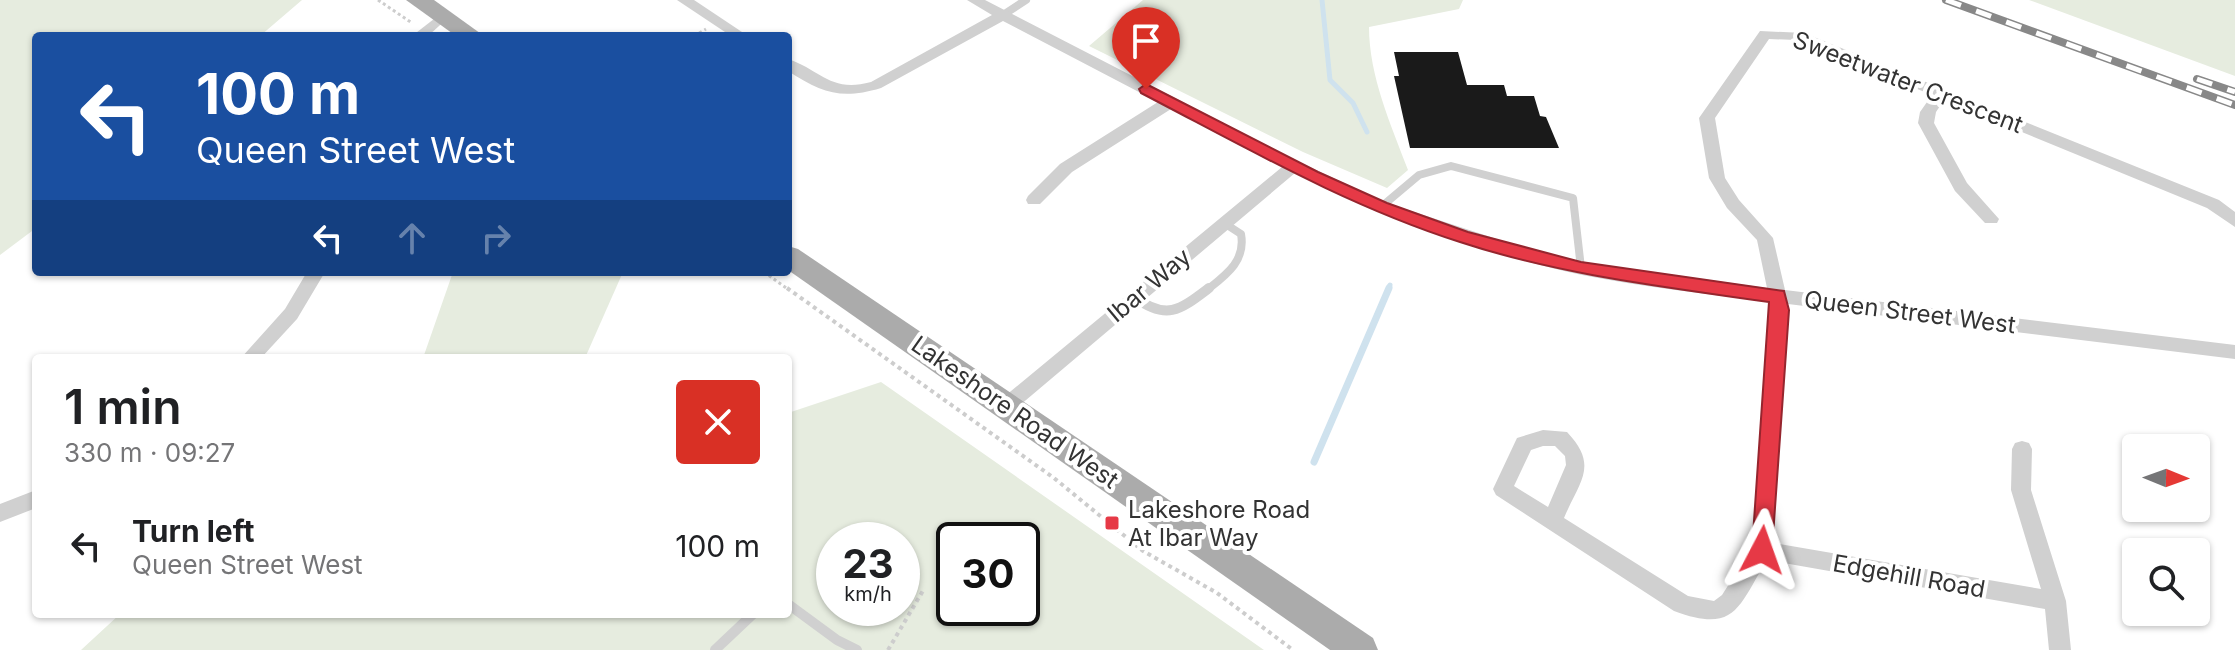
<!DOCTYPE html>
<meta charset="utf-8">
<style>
body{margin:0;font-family:Inter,sans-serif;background:#f2f2f2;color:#202124;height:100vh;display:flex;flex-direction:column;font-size:30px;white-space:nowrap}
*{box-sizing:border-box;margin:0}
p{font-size:26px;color:#757577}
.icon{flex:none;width:44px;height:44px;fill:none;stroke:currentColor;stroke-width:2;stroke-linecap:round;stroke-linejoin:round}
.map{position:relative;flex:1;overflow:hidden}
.sheet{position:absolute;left:32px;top:354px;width:760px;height:264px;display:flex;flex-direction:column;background:#fff;border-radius:8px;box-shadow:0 2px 6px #0004}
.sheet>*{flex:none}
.top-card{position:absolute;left:32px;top:32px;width:760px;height:244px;border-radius:8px;box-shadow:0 2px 6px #0004;background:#1a4fa0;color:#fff;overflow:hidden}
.needle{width:52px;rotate:91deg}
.fabs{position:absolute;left:2122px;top:434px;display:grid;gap:16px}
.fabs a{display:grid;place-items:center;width:88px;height:88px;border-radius:8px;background:#fff;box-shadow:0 2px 6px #0004;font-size:40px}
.speed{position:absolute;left:816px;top:522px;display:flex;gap:16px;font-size:40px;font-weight:700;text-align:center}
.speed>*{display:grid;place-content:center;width:104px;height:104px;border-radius:50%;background:#fff;box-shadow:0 2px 6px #0004;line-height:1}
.speed small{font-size:20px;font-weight:400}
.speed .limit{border:4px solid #111;border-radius:12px;background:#fff;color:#111}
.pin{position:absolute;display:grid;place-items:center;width:68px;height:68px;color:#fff;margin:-82px -34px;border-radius:50% 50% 50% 0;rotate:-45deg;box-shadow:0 0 8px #0007}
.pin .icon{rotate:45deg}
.me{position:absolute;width:88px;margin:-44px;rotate:4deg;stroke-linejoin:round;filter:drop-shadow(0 0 6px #0008)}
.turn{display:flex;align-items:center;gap:28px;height:168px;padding:0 32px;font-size:36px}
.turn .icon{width:104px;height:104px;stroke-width:2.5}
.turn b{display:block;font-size:56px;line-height:68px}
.lanes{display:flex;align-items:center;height:76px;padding:0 32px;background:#0003;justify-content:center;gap:40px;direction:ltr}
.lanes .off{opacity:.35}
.round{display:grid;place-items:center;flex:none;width:84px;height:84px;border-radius:8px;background:#f2f2f2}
.head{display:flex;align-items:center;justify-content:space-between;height:136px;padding:0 32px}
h1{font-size:48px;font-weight:600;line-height:60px}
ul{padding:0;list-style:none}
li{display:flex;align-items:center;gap:24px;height:112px;padding:0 32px}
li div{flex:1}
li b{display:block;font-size:30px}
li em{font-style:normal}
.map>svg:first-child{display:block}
.green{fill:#e6ecdf;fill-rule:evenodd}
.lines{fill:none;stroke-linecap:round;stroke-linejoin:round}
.stream-far1{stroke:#cfe2ee;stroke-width:5}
.stream{stroke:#cfe2ee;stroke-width:7}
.building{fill:#1a1a1a}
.path-far1{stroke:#cdcdcd;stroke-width:3;stroke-dasharray:3 3;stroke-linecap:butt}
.path{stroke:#cdcdcd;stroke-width:4;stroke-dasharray:4 4;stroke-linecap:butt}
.lane-far1{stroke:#d0d0d0;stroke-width:8}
.lane{stroke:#d0d0d0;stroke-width:10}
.street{fill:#d0d0d0;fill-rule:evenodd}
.primary{fill:#ababab;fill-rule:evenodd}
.rail-casing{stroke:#888;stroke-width:8}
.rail{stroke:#fff;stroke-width:5;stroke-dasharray:16;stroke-linecap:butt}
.route{fill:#e63946;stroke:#96252e;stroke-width:2}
.poi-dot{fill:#e63946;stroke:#fff;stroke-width:3}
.labels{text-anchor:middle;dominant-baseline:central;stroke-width:8;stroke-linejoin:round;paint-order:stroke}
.street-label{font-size:24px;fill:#333;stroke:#fff}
.poi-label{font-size:24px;fill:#333;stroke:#fff;text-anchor:start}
</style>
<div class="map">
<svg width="2235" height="650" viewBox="0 0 2235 650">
<rect width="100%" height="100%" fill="#fff"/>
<g class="green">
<polygon points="0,0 302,0 260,36 36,36 36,228 0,255"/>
<path d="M1143,0H1463L1459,9L1369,27C1369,76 1391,125 1408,170L1387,188L1303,152L1089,46Z"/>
<polygon points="2029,0 2235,0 2235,76"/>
<polygon points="453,272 623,272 585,358 423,358"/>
<path d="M881,382L1264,650H81L120,614H788V413ZM834,540H902V608H834ZM954,540H1022V608H954Z"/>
</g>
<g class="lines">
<g class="stream-far1">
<polyline points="1322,0 1330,80 1353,103 1367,132"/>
<polyline points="1388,290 1390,285"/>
</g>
<polyline class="stream" points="1314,462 1389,288"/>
</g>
<polygon class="building" points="1394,52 1458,52 1467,85 1504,85 1507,96 1534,96 1540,116 1546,117 1559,148 1410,148 1394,76 1399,76"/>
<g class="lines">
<g class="path-far1">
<polyline points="378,0 412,23"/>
<polyline points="694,36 706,29"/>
<polyline points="764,272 789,290"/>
</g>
<g class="path">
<polyline points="787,288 1054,478 1143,551 1217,593 1293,650"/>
<polyline points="888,650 924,589"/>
</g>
<g class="lane-far1">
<polyline points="1003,15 1026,0"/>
<polyline points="1381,207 1419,175 1451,166 1573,198 1581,268"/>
<path d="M1207,290C1226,275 1246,261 1241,234L1224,223"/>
</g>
<g class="lane">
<path d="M1134,297C1167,321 1180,310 1209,288"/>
<polyline points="788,604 837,640 857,650"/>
<polyline points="715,650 753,614"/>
</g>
<g class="street">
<polygon points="677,0 694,0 748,36 731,36"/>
<path d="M967,0H985L1299,162L1387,203L1518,246L1581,262L1767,288L1757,240L1727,208L1709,178L1699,118L1760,31L1804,33L2219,200L2235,212V227L2207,208L1944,100L1936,112L1934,123L1967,183L1999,219L1997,223H1985L1955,191L1918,123L1920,112L1932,95L1797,40L1769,39L1715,118L1725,178L1739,200L1773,238L1785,290L2235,345V359L1788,304L1773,543L2041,589L2011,490L2012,449L2015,443L2022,441L2029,443L2032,449L2031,490L2066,601L2071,650H2049L2045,609L1767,560C1738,607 1736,634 1674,611L1496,495L1493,489L1517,438L1543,430L1567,432C1599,466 1580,480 1564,518L1688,596L1714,601L1722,595L1752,548L1769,302C1707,294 1644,287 1582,275C1482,254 1386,216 1295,173L1013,411H999L997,406L999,401L1282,167L1171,109L1072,172L1040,204H1028L1026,200L1028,196L1060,164L1158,102L1003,21L881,88C841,100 822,93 788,71V59C821,70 830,93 871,82L992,15ZM1543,446H1555L1565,456L1566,465L1548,507L1514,486L1531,450Z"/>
<polygon points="443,12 450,16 428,36 412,36"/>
<polygon points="307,272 325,272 297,319 261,358 241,358 285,309"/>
<polygon points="36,490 36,508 0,522 0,504"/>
</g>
<g class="primary">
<polygon points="406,0 434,0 484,36 456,36"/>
<polygon points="788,246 798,249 1373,638 1378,650 1330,650 788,270"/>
</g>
<g class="rail-casing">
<g id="rail">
<polyline points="1946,0 2235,105"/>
<polyline points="2197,79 2235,92"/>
</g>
</g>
<use href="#rail" class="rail"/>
</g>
<path class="route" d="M1146,84L1318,172L1387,203L1468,232L1581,262L1784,291L1789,310L1772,550L1769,556L1762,559L1755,556L1752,550L1769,302C1665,287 1560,275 1460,242C1347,206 1245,147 1141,93L1139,89Z"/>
<rect class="poi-dot" x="1104" y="515" width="16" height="16" rx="4"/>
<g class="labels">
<g class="street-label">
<text transform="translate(1908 82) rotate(21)">Sweetwater Crescent</text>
<text transform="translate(1149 285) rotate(-40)">Ibar Way</text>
<text transform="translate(1910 312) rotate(7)">Queen Street West</text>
<text transform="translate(1015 412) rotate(35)">Lakeshore Road West</text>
<text transform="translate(1909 576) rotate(10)">Edgehill Road</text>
</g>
<g class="poi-label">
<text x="1128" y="509">Lakeshore Road<tspan x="1128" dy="28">At Ibar Way</tspan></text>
</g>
</g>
</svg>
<div class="fabs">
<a><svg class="needle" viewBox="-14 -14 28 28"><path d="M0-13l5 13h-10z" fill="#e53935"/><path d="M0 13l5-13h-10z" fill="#757577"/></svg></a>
<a><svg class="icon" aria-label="search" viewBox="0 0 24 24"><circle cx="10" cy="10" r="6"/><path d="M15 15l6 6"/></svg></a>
</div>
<div class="speed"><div>23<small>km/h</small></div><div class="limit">30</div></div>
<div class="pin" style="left:1146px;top:89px;background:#d93025"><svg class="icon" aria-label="arrive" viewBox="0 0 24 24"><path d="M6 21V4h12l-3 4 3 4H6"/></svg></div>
<svg class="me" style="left:1762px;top:550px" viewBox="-20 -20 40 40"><path d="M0-17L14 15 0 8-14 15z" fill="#e63946" stroke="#fff" stroke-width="4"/></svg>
<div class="top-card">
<div class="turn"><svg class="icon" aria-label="left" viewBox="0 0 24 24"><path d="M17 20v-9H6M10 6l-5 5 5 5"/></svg><div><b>100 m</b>Queen Street West</div></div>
<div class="lanes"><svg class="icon" aria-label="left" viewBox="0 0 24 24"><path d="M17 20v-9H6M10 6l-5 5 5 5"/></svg><svg class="icon off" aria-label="ahead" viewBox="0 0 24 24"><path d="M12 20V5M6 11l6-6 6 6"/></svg><svg class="icon off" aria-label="right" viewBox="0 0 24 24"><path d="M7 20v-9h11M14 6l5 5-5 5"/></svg></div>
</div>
<section class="sheet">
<div class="head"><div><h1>1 min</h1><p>330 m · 09:27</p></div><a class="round" style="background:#d93025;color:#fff"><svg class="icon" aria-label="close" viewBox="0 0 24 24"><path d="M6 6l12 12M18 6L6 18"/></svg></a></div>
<ul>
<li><svg class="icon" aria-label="left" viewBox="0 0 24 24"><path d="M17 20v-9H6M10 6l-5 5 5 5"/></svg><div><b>Turn left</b><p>Queen Street West</p></div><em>100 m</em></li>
</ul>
</section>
</div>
